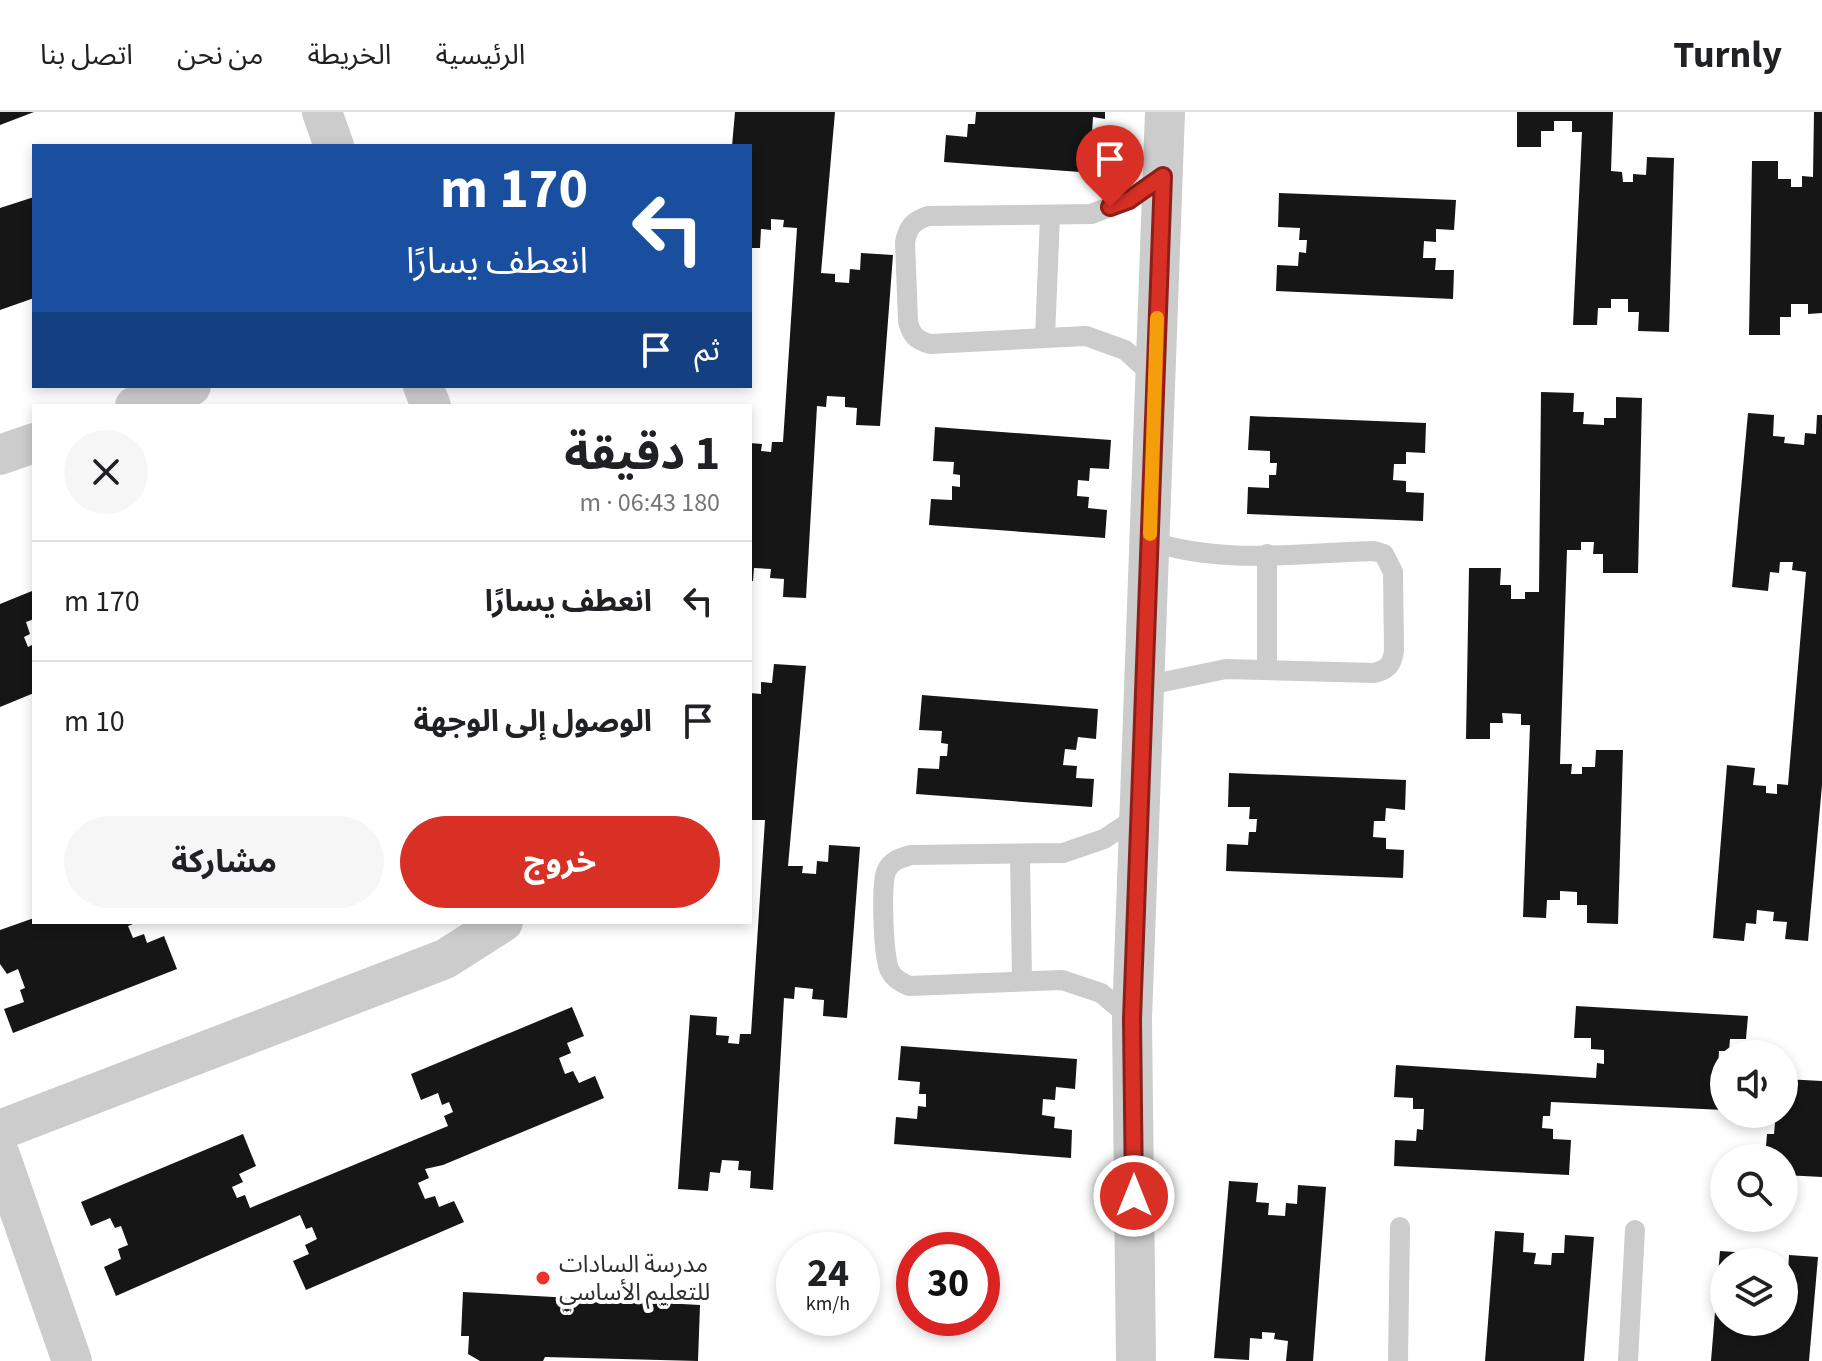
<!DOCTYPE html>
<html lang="ar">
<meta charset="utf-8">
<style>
body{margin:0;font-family:"Source Sans 3","Noto Sans Arabic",sans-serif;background:#f6f6f6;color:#202124;direction:rtl;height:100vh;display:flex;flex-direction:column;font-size:30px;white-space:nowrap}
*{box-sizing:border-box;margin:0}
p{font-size:26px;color:#757577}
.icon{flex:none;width:44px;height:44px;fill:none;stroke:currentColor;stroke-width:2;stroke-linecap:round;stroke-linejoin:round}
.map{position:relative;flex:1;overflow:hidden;direction:ltr}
.drawer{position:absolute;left:32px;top:292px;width:720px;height:520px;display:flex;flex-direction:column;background:#fff;border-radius:0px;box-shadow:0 4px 12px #0003;direction:rtl}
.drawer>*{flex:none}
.top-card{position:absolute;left:32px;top:32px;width:720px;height:244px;border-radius:0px;box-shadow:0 4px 12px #0003;direction:rtl;background:#1a4fa0;color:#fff;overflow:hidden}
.tools{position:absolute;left:1710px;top:928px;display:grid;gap:16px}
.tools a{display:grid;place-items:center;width:88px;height:88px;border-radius:50%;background:#fff;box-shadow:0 4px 12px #0003;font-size:40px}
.speed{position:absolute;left:776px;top:1120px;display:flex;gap:16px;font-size:40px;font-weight:700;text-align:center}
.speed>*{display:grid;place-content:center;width:104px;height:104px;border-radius:50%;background:#fff;box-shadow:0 4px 12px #0003;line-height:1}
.speed small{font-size:20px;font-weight:400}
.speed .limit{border:12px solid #d22;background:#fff;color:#111}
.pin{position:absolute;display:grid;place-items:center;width:68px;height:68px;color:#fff;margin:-82px -34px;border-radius:50% 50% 50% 0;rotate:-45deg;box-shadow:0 0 8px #0007}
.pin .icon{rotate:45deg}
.me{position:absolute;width:88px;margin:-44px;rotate:0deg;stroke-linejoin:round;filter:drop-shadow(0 0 6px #0008)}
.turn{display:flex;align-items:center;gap:28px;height:168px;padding:0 32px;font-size:36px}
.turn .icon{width:104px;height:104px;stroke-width:2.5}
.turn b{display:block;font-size:56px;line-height:68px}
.then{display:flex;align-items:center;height:76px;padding:0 32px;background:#0003;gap:16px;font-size:30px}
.round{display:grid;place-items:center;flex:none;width:84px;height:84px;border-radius:42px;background:#f6f6f6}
.summary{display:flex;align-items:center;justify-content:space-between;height:136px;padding:0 32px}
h1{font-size:48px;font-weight:700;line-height:60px}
.cta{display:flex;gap:16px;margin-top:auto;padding:16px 32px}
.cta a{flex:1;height:92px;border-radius:48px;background:#d93025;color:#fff;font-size:32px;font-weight:700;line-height:92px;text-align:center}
.cta a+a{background:#f6f6f6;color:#202124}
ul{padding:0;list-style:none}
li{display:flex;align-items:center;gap:24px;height:120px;padding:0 32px;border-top:2px solid #e0e0e0}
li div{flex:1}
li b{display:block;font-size:30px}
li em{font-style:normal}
header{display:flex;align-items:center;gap:48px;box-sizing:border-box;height:112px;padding:0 40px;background:#fff;border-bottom:2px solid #e0e0e0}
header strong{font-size:38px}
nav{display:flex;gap:44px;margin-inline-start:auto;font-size:28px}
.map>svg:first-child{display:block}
.building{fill:#161616}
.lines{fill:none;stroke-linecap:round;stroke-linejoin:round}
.service{stroke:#ccc;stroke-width:20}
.minor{stroke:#ccc;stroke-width:40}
.route-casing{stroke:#8d1f18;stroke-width:20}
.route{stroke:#d93025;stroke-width:14}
.slow{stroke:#f59e0b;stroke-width:14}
.poi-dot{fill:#ed332a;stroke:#fff;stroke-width:3}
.labels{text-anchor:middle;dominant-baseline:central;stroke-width:8;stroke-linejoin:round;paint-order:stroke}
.poi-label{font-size:24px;fill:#2f2f2f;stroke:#fff;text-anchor:start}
</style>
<header>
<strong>Turnly</strong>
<nav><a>الرئيسية</a><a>الخريطة</a><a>من نحن</a><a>اتصل بنا</a></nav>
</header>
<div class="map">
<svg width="1822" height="1249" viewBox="0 0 1822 1249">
<rect width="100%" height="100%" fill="#fff"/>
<g class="building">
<polygon points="0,0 34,0 0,13"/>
<polygon points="735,0 835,0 821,161 835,162 835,170 849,171 850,157 860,158 861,141 893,143 880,314 856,313 857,296 845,295 845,285 827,284 826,295 817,294 806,486 783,485 784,467 770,466 771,457 754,456 753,469 750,469 750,331 762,332 761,339 771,340 772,330 783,330 797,116 783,115 784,108 771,107 771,118 761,117 760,136 750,136 750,34 732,34"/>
<polygon points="976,0 1105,0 1105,7 1093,5 1092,21 1105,23 1104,34 1122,36 1120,63 944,50 946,23 967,25 968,12 975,12"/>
<polygon points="1517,0 1613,0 1611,59 1622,60 1623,70 1633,70 1633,62 1646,63 1647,45 1674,46 1669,220 1638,219 1639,200 1628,200 1628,187 1611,187 1611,196 1598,196 1597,213 1573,213 1582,20 1572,20 1572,9 1554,9 1554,19 1541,19 1541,35 1517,35"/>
<polygon points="1814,0 1822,0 1822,201 1808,202 1808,192 1791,192 1791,205 1780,205 1780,223 1749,223 1752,49 1778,49 1778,67 1791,67 1791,75 1802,75 1802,64 1813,65"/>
<polygon points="1279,81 1456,88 1454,118 1436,117 1436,130 1424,129 1423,146 1436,146 1435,158 1454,158 1453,187 1276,179 1277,153 1298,154 1299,140 1306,141 1307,128 1299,128 1300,116 1278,115"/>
<polygon points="34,85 34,186 0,198 0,96"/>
<polygon points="1541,280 1574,281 1573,300 1584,300 1583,312 1604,313 1604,306 1616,306 1616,285 1642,286 1638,461 1603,461 1603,442 1593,442 1594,430 1581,430 1581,438 1567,438 1560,652 1572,652 1571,662 1582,662 1582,655 1595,655 1596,638 1623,638 1618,812 1587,811 1587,793 1577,793 1577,780 1560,779 1560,788 1547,788 1546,806 1523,805 1530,613 1521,613 1521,602 1502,601 1503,611 1490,611 1490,627 1466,627 1469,456 1501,456 1500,473 1511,473 1511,487 1525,487 1525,480 1539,480"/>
<polygon points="1748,301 1774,303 1773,324 1785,325 1784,331 1804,333 1805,321 1816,322 1817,303 1822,303 1822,673 1808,829 1785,827 1787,810 1773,809 1774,800 1757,798 1756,812 1746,811 1744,829 1713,826 1727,653 1755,656 1753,673 1766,674 1766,681 1777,682 1777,672 1788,673 1806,460 1792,458 1793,450 1780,450 1779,461 1770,460 1768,479 1732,475"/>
<polygon points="1250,304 1426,311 1425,341 1406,340 1406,352 1394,352 1393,368 1406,369 1406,380 1424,381 1423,409 1247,402 1248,375 1269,376 1269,363 1276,363 1277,351 1270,351 1270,339 1248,338"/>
<polygon points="935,315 1111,328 1109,357 1090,356 1089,369 1078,368 1077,384 1089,385 1088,396 1107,398 1105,426 929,413 931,387 952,388 952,374 960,375 960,363 953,362 954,350 933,349"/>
<polygon points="32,479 34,507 26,510 30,522 24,525 28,535 34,532 34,581 0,595 0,492"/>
<polygon points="774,552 806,554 788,754 803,754 802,761 816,762 817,749 828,750 829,733 860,735 847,906 823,904 824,888 812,887 813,877 795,875 794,887 784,886 773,1078 750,1076 751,1059 738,1058 739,1049 722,1048 720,1061 710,1060 708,1079 678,1077 690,903 717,905 716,923 729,924 728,931 739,932 740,922 751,922 765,708 751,708 750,581 761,582 761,570 772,571"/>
<polygon points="922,583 1098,597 1096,627 1078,625 1076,638 1065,637 1063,653 1077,654 1076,666 1094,667 1092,695 916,682 918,656 939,657 940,644 947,644 948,632 941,631 942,619 919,618"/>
<polygon points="1229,661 1406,668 1405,698 1386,696 1385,709 1374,709 1373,725 1386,726 1386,737 1404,738 1403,766 1226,759 1227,732 1248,733 1249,720 1256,720 1257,707 1249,707 1250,695 1228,695"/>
<polygon points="34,806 34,810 138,810 128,814 133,826 144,822 147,831 164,824 177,857 13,921 4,897 24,890 20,878 25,876 18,857 7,862 0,852 0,818"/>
<polygon points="1576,894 1748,904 1746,927 1730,927 1729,939 1719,939 1718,957 1724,957 1724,998 1551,990 1550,1004 1543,1004 1542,1016 1553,1017 1553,1027 1571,1028 1569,1063 1394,1054 1395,1028 1416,1029 1417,1017 1423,1018 1424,997 1413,997 1413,986 1394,985 1396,953 1596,966 1597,951 1604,952 1604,938 1591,937 1591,926 1574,926"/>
<polygon points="572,895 584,924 567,931 571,941 559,946 565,962 573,959 579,971 595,964 604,986 443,1053 425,1057 429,1066 418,1071 425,1087 435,1084 439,1095 454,1089 464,1110 306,1178 293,1149 309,1142 305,1133 317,1127 312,1115 306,1117 300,1103 116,1184 104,1155 121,1147 118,1137 128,1133 121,1114 115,1116 110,1106 91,1114 81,1090 243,1022 256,1054 239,1062 243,1070 232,1075 237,1086 245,1083 250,1096 448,1014 444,1004 453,1000 449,990 442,993 438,981 421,988 411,962"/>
<polygon points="901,934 1077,947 1075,977 1056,975 1055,988 1043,987 1042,1003 1055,1005 1054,1016 1072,1018 1071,1046 894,1032 896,1005 917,1007 918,994 926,995 926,982 919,982 920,970 898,968"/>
<polygon points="1784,967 1822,969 1822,1065 1784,1063 1784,1046 1748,1046 1748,1034 1766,1034 1767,1022 1774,1022 1775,1011 1764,1011 1765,1002 1784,1002"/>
<polygon points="1229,1069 1258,1071 1256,1090 1269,1091 1268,1103 1285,1104 1286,1091 1297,1092 1298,1073 1326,1075 1313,1249 1286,1249 1288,1229 1274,1227 1275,1221 1262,1220 1262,1227 1250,1226 1249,1248 1214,1246"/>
<polygon points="1495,1119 1524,1121 1523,1140 1536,1141 1534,1152 1551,1153 1552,1141 1564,1141 1565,1123 1594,1125 1584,1249 1485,1249"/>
<polygon points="1720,1139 1749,1141 1748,1150 1724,1150 1724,1210 1784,1210 1784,1161 1788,1161 1789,1143 1818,1145 1809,1249 1711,1249"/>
<polygon points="463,1180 700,1193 698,1249 545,1245 543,1249 480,1249 468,1242 469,1224 461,1224"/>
</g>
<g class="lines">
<g class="service">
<polyline points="1045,225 1050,104"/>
<path d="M1155,265L1125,238L1086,224L930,232C916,228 911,223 908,209L905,130C908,115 913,109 928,104L1091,102L1129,88L1163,64"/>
<polyline points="1267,556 1267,442"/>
<path d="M1144,574L1226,557L1374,561C1387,558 1392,553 1394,539L1393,460L1384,442L1374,439C1298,441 1222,453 1150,429"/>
<polyline points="1020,744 1022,868"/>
<path d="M1132,907L1101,881L1062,868L909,874C901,870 895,868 890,859C883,847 881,774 886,760C890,749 900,746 911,743L1063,741L1104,727L1140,703"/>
<polyline points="1398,1249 1400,1115"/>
<polyline points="1628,1249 1635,1118"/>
</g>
<g class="minor">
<polyline points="322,0 334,34"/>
<polyline points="423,274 431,294"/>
<polyline points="135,294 191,274"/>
<polyline points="0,343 34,331"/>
<polyline points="0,1018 445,847 503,810"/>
<polyline points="0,1043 72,1249"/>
<polyline points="1136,1249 1132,907 1165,0"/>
</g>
</g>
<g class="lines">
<g class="route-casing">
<polyline id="route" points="1110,95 1129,88 1163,64 1132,907 1134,1084"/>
</g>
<use href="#route" class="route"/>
<polyline class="slow" points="1150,422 1157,206"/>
</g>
<circle class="poi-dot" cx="543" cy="1166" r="8"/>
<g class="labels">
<g class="poi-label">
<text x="559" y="1152">مدرسة السادات<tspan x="559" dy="28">للتعليم الأساسي</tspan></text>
</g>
</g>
</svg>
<div class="tools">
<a><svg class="icon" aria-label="sound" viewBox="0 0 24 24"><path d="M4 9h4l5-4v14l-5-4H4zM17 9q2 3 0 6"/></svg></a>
<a><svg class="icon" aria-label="search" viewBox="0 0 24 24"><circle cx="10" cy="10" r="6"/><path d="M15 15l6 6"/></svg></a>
<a><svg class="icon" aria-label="layers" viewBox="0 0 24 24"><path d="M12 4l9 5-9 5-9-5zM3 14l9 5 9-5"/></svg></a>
</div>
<div class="speed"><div>24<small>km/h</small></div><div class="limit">30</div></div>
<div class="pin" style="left:1110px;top:95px;background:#d93025"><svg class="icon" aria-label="arrive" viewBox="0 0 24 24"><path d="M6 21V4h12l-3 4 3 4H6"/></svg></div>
<svg class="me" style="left:1134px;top:1084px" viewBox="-20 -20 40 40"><circle r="17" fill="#d93025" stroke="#fff" stroke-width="3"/><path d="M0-11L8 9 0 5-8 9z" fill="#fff"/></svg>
<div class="top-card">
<div class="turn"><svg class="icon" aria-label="left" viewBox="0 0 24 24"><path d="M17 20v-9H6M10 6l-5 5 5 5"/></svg><div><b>170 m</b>انعطف يسارًا</div></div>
<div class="then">ثم<svg class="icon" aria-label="arrive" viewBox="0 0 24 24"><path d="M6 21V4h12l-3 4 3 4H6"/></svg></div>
</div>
<section class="drawer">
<div class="summary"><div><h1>1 دقيقة</h1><p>180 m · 06:43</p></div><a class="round"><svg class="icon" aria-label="close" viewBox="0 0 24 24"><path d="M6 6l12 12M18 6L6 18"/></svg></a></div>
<ul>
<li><svg class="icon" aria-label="left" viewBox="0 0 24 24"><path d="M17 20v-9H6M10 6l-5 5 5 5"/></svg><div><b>انعطف يسارًا</b></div><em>170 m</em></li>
<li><svg class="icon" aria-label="arrive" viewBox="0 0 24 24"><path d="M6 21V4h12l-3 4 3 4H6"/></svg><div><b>الوصول إلى الوجهة</b></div><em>10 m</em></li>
</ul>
<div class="cta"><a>خروج</a><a>مشاركة</a></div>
</section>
</div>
